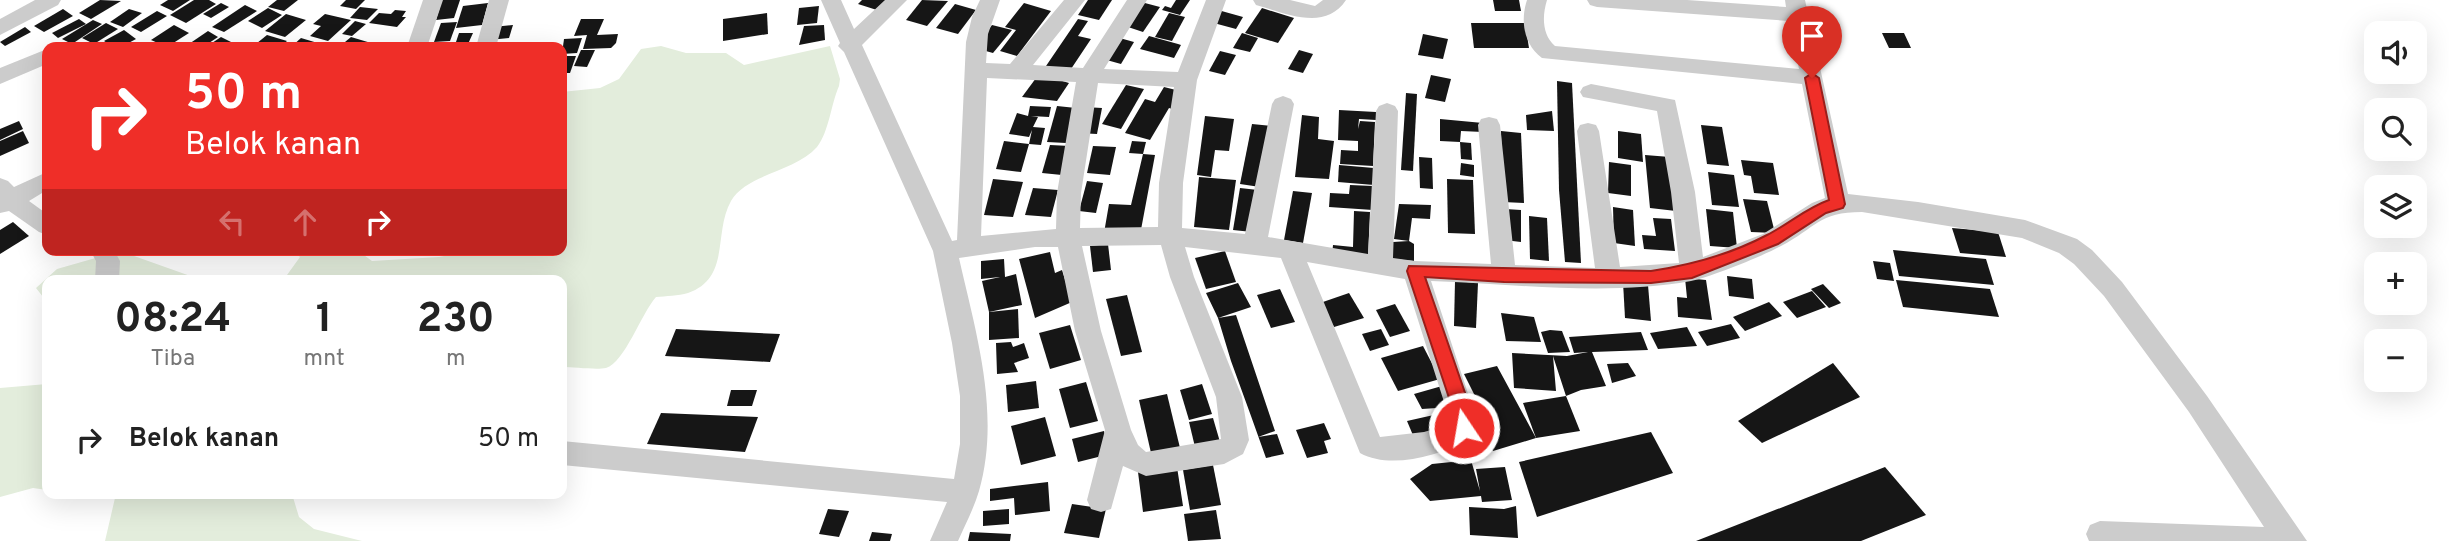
<!DOCTYPE html>
<html lang="id">
<meta charset="utf-8">
<style>
body{margin:0;font-family:Overpass,sans-serif;background:#f2f2f2;color:#222;height:100vh;display:flex;flex-direction:column;font-size:26px;white-space:nowrap}
*{box-sizing:border-box;margin:0}
p{font-size:23px;color:#767676}
.icon{flex:none;width:38px;height:38px;fill:none;stroke:currentColor;stroke-width:2;stroke-linecap:round;stroke-linejoin:round}
.map{position:relative;flex:1;overflow:hidden}
.panel{position:absolute;left:42px;top:275px;width:525px;height:224px;display:flex;flex-direction:column;background:#fff;border-radius:14px;box-shadow:0 7px 28px #0002}
.panel>*{flex:none}
.hud{position:absolute;left:42px;top:42px;width:525px;height:214px;border-radius:14px;box-shadow:0 7px 28px #0002;background:#ef2e28;color:#fff;overflow:hidden}
.tools{position:absolute;left:2364px;top:21px;display:grid;gap:14px}
.tools a{display:grid;place-items:center;width:63px;height:63px;border-radius:14px;background:#fff;box-shadow:0 7px 28px #0002;font-size:35px}
.pin{position:absolute;display:grid;place-items:center;width:60px;height:60px;color:#fff;margin:-72px -30px;border-radius:50% 50% 50% 0;rotate:-45deg;box-shadow:0 0 7px #0007}
.pin .icon{rotate:45deg}
.me{position:absolute;width:77px;margin:-38px;rotate:348deg;stroke-linejoin:round;filter:drop-shadow(0 0 5px #0008)}
.turn{display:flex;align-items:center;gap:24px;height:147px;padding:0 28px;font-size:32px}
.turn .icon{width:91px;height:91px;stroke-width:2.5}
.turn b{display:block;font-size:49px;line-height:60px}
.lanes{display:flex;align-items:center;height:66px;padding:0 28px;background:#0003;justify-content:center;gap:35px;direction:ltr}
.lanes .off{opacity:.35}
.eta{display:flex;justify-content:space-evenly;align-items:center;height:119px;text-align:center}
.eta b{font-size:42px;font-weight:700;line-height:49px}
ul{padding:0;list-style:none}
li{display:flex;align-items:center;gap:21px;height:91px;padding:0 28px}
li div{flex:1}
li b{display:block;font-size:26px}
li em{font-style:normal}
.map>svg:first-child{display:block}
.green{fill:#e3eddc}
.building{fill:#161616}
.lines{fill:none;stroke-linecap:round;stroke-linejoin:round}
.minor{fill:#ccc;fill-rule:evenodd}
.route{fill:#ef2e28;stroke:#9b1e1a;stroke-width:2}
</style>
<div class="map">
<svg width="2449" height="541" viewBox="0 0 2449 541">
<rect width="100%" height="100%" fill="#fff"/>
<g class="green">
<path d="M661,46L686,53H726L744,65L830,46L840,79L839,86C831,104 829,132 817,147C795,172 746,174 731,201C713,233 731,278 688,293C678,296 666,296 656,297C641,314 625,362 606,368C596,370 574,367 562,367V280H47V302L36,288L57,269L120,251L196,278L287,275L300,257L293,250H357L372,261L439,257L475,250H562V92L600,88L619,79L641,49Z"/>
<polygon points="47,384 47,490 33,488 0,497 0,388"/>
<polygon points="78,494 292,494 299,517 314,529 362,541 105,541 115,498"/>
</g>
<g class="building">
<polygon points="100,0 121,1 91,19 79,13"/>
<polygon points="168,0 190,0 173,11 160,5"/>
<polygon points="194,0 209,0 216,4 186,23 170,15"/>
<polygon points="277,0 298,0 284,11 268,7"/>
<polygon points="346,0 365,0 356,9 340,6"/>
<polygon points="442,0 460,0 454,18 436,20"/>
<polygon points="862,0 890,0 880,11 858,4"/>
<polygon points="922,0 948,1 927,26 906,20"/>
<polygon points="1088,0 1112,0 1099,20 1078,15"/>
<polygon points="1176,0 1190,0 1180,15 1162,10 1165,6 1171,8"/>
<polygon points="1493,0 1519,0 1521,11 1495,11"/>
<polygon points="1141,2 1160,7 1143,32 1125,26"/>
<polygon points="221,3 229,7 211,18 203,14"/>
<polygon points="488,3 482,25 456,28 463,6"/>
<polygon points="1024,3 1051,11 1017,56 1000,51 1016,30 1005,27"/>
<polygon points="955,4 976,10 958,34 936,28"/>
<polygon points="245,5 257,11 224,32 212,27"/>
<polygon points="819,6 817,23 797,25 799,8"/>
<polygon points="360,7 378,9 367,20 350,18"/>
<polygon points="268,8 282,15 262,28 248,21"/>
<polygon points="1262,8 1294,18 1278,43 1245,33"/>
<polygon points="63,9 73,16 44,32 34,26"/>
<polygon points="129,9 142,13 123,27 110,22"/>
<polygon points="395,10 406,11 402,17 406,17 397,27 369,23 379,13 391,14"/>
<polygon points="1218,10 1243,17 1236,29 1210,22"/>
<polygon points="157,11 167,16 141,32 131,27"/>
<polygon points="767,13 768,34 723,41 723,19"/>
<polygon points="1169,13 1185,17 1172,41 1155,37"/>
<polygon points="286,14 306,20 285,37 265,31"/>
<polygon points="325,14 351,20 328,41 310,36 321,26 313,24"/>
<polygon points="79,19 86,24 58,38 52,33"/>
<polygon points="581,19 604,19 597,35 618,34 616,43 611,48 583,49 587,35 574,36"/>
<polygon points="1078,19 1088,21 1078,36 1091,39 1069,72 1046,66"/>
<polygon points="93,20 102,24 72,44 62,39"/>
<polygon points="355,21 366,24 352,36 342,34"/>
<polygon points="457,22 450,41 434,42 441,23"/>
<polygon points="106,23 118,29 94,44 82,38"/>
<polygon points="1471,23 1525,23 1529,48 1474,48"/>
<polygon points="174,25 189,33 167,47 151,40"/>
<polygon points="513,25 509,38 489,40 493,27"/>
<polygon points="824,25 825,40 799,45 804,26"/>
<polygon points="992,25 1012,30 993,53 975,48"/>
<polygon points="25,27 31,32 5,46 0,42"/>
<polygon points="124,30 136,39 121,47 113,47 104,41"/>
<polygon points="208,31 218,37 203,47 186,46"/>
<polygon points="459,33 473,33 468,44 455,45"/>
<polygon points="1242,33 1258,38 1250,52 1233,48"/>
<polygon points="1882,33 1904,33 1911,48 1889,48"/>
<polygon points="1423,34 1448,39 1443,59 1418,55"/>
<polygon points="267,35 287,41 280,47 252,47"/>
<polygon points="1149,36 1178,44 1181,45 1174,58 1140,49"/>
<polygon points="221,37 241,47 206,47"/>
<polygon points="351,37 371,43 366,47 339,47"/>
<polygon points="1116,37 1134,42 1121,64 1103,59"/>
<polygon points="301,38 321,44 317,47 291,47"/>
<polygon points="582,38 577,53 562,54 564,39"/>
<polygon points="581,50 595,50 587,67 574,66"/>
<polygon points="1299,50 1313,54 1303,73 1288,69"/>
<polygon points="1220,51 1236,55 1225,75 1209,71"/>
<polygon points="562,56 576,56 570,73 562,73"/>
<polygon points="1039,74 1069,83 1057,101 1022,97"/>
<polygon points="1431,75 1451,79 1445,102 1425,98"/>
<polygon points="1557,81 1572,83 1581,263 1565,262 1559,190"/>
<polygon points="1126,85 1144,89 1121,129 1102,124"/>
<polygon points="1164,87 1180,91 1178,111 1169,108 1150,140 1125,133 1145,99 1155,102"/>
<polygon points="1406,93 1417,94 1413,171 1401,170"/>
<polygon points="1030,106 1051,107 1049,117 1031,116 1038,117 1033,127 1045,128 1041,145 1029,144 1021,172 996,169 1004,141 1029,144 1032,130 1029,137 1009,134 1017,113 1028,116"/>
<polygon points="1057,106 1076,108 1066,143 1047,142"/>
<polygon points="1085,107 1102,108 1097,134 1078,133"/>
<polygon points="1339,110 1376,112 1376,120 1359,119 1358,129 1360,121 1375,122 1373,166 1340,164 1341,150 1358,151 1358,141 1338,140"/>
<polygon points="1552,111 1554,131 1527,130 1526,115"/>
<polygon points="1302,115 1319,117 1318,139 1334,141 1329,179 1295,177"/>
<polygon points="1205,116 1234,119 1229,151 1215,150 1211,177 1197,175"/>
<polygon points="1440,119 1483,123 1483,132 1461,131 1460,142 1440,141"/>
<polygon points="19,121 23,129 0,140 0,129"/>
<polygon points="1252,124 1272,126 1260,187 1240,184"/>
<polygon points="1701,125 1722,127 1729,166 1707,164"/>
<polygon points="23,131 29,143 0,156 0,141"/>
<polygon points="1501,131 1521,133 1524,203 1503,202"/>
<polygon points="1618,131 1641,134 1643,162 1618,158"/>
<polygon points="1132,141 1146,142 1143,154 1129,153"/>
<polygon points="1460,142 1471,143 1472,160 1461,159"/>
<polygon points="1050,145 1070,146 1062,175 1042,173"/>
<polygon points="1093,146 1116,147 1110,175 1087,173"/>
<polygon points="1143,154 1155,155 1140,235 1104,233 1109,204 1131,205"/>
<polygon points="1645,155 1670,157 1676,211 1650,208"/>
<polygon points="1419,157 1432,158 1433,189 1420,188"/>
<polygon points="1741,160 1773,163 1779,195 1754,193 1751,176 1744,175"/>
<polygon points="1609,162 1631,165 1631,196 1608,193"/>
<polygon points="1461,163 1474,165 1474,177 1460,175"/>
<polygon points="1339,165 1374,168 1374,185 1338,182"/>
<polygon points="1708,172 1734,175 1739,207 1712,205"/>
<polygon points="1199,177 1236,180 1229,230 1194,227"/>
<polygon points="993,179 1023,182 1013,217 984,215"/>
<polygon points="1447,179 1473,180 1475,234 1448,233"/>
<polygon points="1087,181 1103,183 1096,213 1079,211"/>
<polygon points="1350,185 1373,186 1373,210 1329,207 1330,193 1349,194"/>
<polygon points="1033,188 1058,190 1051,217 1025,215"/>
<polygon points="1240,188 1258,190 1252,232 1233,230"/>
<polygon points="1293,191 1312,193 1303,243 1284,240"/>
<polygon points="1743,199 1767,201 1775,233 1751,232"/>
<polygon points="1399,204 1431,205 1430,219 1412,218 1409,241 1394,239"/>
<polygon points="1613,207 1633,210 1635,246 1614,243"/>
<polygon points="1505,209 1521,210 1521,242 1504,240"/>
<polygon points="1706,209 1733,212 1737,248 1710,246"/>
<polygon points="1354,211 1370,212 1368,258 1332,255 1333,245 1353,247"/>
<polygon points="1529,216 1547,218 1549,261 1530,259"/>
<polygon points="1653,218 1671,219 1675,251 1644,249 1642,235 1656,236"/>
<polygon points="13,222 29,236 0,254 0,230"/>
<polygon points="1952,228 1998,232 2006,257 1960,253"/>
<polygon points="1409,241 1414,244 1414,261 1393,259 1393,242"/>
<polygon points="1108,244 1111,270 1093,272 1090,246"/>
<polygon points="1893,250 1986,259 1994,285 1899,276"/>
<polygon points="1225,251 1236,282 1206,289 1195,258"/>
<polygon points="1050,252 1055,273 1062,270 1072,302 1035,318 1019,259"/>
<polygon points="1004,259 1005,277 1016,274 1022,305 989,312 982,281 1000,277 981,279 981,261"/>
<polygon points="1873,261 1890,263 1894,281 1877,279"/>
<polygon points="1727,276 1752,279 1754,299 1729,296"/>
<polygon points="1685,278 1706,280 1712,320 1678,317 1677,297 1687,298"/>
<polygon points="1896,280 1990,289 1999,317 1903,307"/>
<polygon points="1455,281 1478,283 1476,328 1454,326"/>
<polygon points="1623,282 1648,285 1651,321 1625,318"/>
<polygon points="1238,283 1251,307 1218,318 1236,315 1275,431 1258,437 1277,434 1284,454 1266,458 1251,416 1231,361 1218,318 1206,293"/>
<polygon points="1823,284 1841,303 1829,308 1811,289"/>
<polygon points="1280,289 1295,322 1271,328 1257,295"/>
<polygon points="1812,291 1826,307 1797,318 1783,302"/>
<polygon points="1349,293 1364,318 1334,327 1320,303"/>
<polygon points="1127,295 1142,352 1121,356 1106,299"/>
<polygon points="1769,302 1782,316 1745,331 1733,317"/>
<polygon points="1395,304 1410,331 1390,337 1376,310"/>
<polygon points="1018,309 1019,338 989,340 989,312"/>
<polygon points="1501,313 1534,317 1541,342 1506,341"/>
<polygon points="1731,324 1740,338 1707,346 1698,332"/>
<polygon points="1070,325 1081,360 1050,369 1039,333"/>
<polygon points="1687,327 1697,346 1658,349 1650,333"/>
<polygon points="676,329 780,334 770,362 665,356"/>
<polygon points="1381,329 1389,345 1370,351 1362,334"/>
<polygon points="1550,330 1562,331 1570,352 1548,353 1541,332"/>
<polygon points="1641,332 1648,350 1592,352 1606,386 1581,390 1566,396 1553,356 1556,391 1514,388 1512,353 1567,356 1588,352 1574,353 1569,337"/>
<polygon points="1011,342 1013,347 1024,343 1029,358 1014,363 1018,372 997,374 996,343"/>
<polygon points="1423,346 1440,379 1398,391 1381,358"/>
<polygon points="1628,363 1636,376 1612,383 1607,364"/>
<polygon points="1833,363 1860,397 1762,443 1738,421"/>
<polygon points="1497,366 1536,438 1493,451 1476,419 1485,416 1464,374"/>
<polygon points="1036,381 1039,408 1008,412 1006,385"/>
<polygon points="1086,382 1098,421 1070,428 1059,389"/>
<polygon points="1202,384 1212,414 1189,420 1180,390"/>
<polygon points="1442,386 1449,400 1437,408 1422,409 1414,394"/>
<polygon points="731,390 757,390 752,406 727,406"/>
<polygon points="1167,394 1180,448 1151,453 1139,400"/>
<polygon points="1566,396 1580,431 1536,438 1523,403"/>
<polygon points="1447,412 1455,431 1415,440 1407,421"/>
<polygon points="661,413 758,417 745,452 647,444"/>
<polygon points="1045,417 1056,456 1021,465 1011,426"/>
<polygon points="1213,418 1220,442 1195,447 1189,422"/>
<polygon points="1324,423 1331,439 1324,441 1328,453 1307,458 1296,430"/>
<polygon points="1104,431 1110,454 1078,462 1072,439"/>
<polygon points="1651,432 1673,473 1537,517 1519,462"/>
<polygon points="1471,460 1480,491 1476,469 1505,467 1512,500 1482,502 1481,496 1430,501 1410,479 1432,464"/>
<polygon points="1213,465 1221,505 1190,510 1183,470"/>
<polygon points="1177,467 1183,506 1143,512 1138,472"/>
<polygon points="1885,467 1926,515 1861,541 1696,541"/>
<polygon points="1048,482 1050,511 1015,515 1014,498 990,501 990,489"/>
<polygon points="1072,504 1106,509 1099,538 1064,533"/>
<polygon points="1516,506 1518,538 1470,535 1469,507 1504,509"/>
<polygon points="828,509 849,511 839,537 819,534"/>
<polygon points="1009,509 1009,524 983,526 983,511"/>
<polygon points="1216,510 1221,539 1188,541 1184,514"/>
<polygon points="872,532 892,534 890,541 869,541"/>
<polygon points="970,532 1011,534 1010,541 968,541"/>
</g>
<g class="lines">
<g class="minor">
<polygon points="35,0 61,0 58,5 0,35 0,19"/>
<polygon points="423,0 443,0 427,47 407,47"/>
<polygon points="489,0 509,0 496,47 476,47"/>
<path d="M821,0H841L854,29L885,0H907L862,45L952,241L957,240L966,42L972,17L980,0H1000L988,34L986,63L1010,64L1064,0H1085L1033,65L1083,68L1127,0H1147L1104,69L1178,72L1206,0H1226L1197,80L1183,183L1182,228L1245,234L1272,104L1275,99L1283,96L1291,99L1294,104L1268,237L1368,254L1376,111L1379,106L1387,103L1395,106L1398,111L1393,258L1415,261L1491,264L1478,125L1481,119L1489,117L1497,119L1500,125L1515,265L1595,268L1577,131L1580,125L1588,123L1596,125L1599,131L1620,267L1679,263L1671,192L1657,111L1583,97L1580,92L1583,87L1591,84L1675,100L1695,192L1703,257L1763,234L1812,203L1825,198L1802,84L1542,58C1524,45 1520,21 1527,0H1547C1542,16 1542,35 1555,46L1799,69L1789,21L1597,7L1590,5L1587,0H1687L1786,7L1785,0H1805L1848,194L1918,202L2025,220L2077,239L2092,250L2122,282L2207,396L2307,541H2089L2086,534L2090,525L2100,521L2264,527L2189,412L2104,296L2074,264L2059,253L2022,238L1862,212C1818,212 1816,228 1781,246C1763,256 1711,277 1691,281C1608,296 1514,284 1431,281L1478,424L1473,438L1468,442C1437,455 1391,470 1360,453L1281,258L1185,247L1194,277L1242,397L1249,440L1243,454L1224,464L1146,476L1123,466L1111,509L1101,512L1091,509L1087,500L1105,430L1075,331L1058,247H1035L959,258C976,333 1001,414 979,491C974,508 965,525 958,541H930L947,502L562,465V441L954,479L960,444V396L952,343L933,251L844,52L838,46L840,43ZM987,78L1076,82L1057,193L1056,229L981,236ZM1098,83L1174,87L1159,183L1158,227L1080,228L1081,193ZM1161,245L1170,277L1216,397L1221,439L1146,452L1138,445L1131,430L1101,331L1082,246ZM1307,262L1405,279L1451,424L1424,432L1380,437Z"/>
<path d="M1253,0H1290L1315,6L1323,0H1346C1325,32 1286,13 1256,5Z"/>
<polygon points="47,49 47,64 0,84 0,68"/>
<polygon points="47,172 47,190 29,201 47,214 47,235 39,232 9,211 0,213 0,178 8,181 14,187"/>
<polygon points="90,250 114,250 120,261 119,280 95,280 96,261"/>
</g>
</g>
<path class="route" d="M1812,73L1819,78L1845,204L1843,208L1826,213L1778,244L1692,278L1651,283L1504,282L1425,277L1472,413L1473,428L1470,433L1464,435L1458,433L1454,413L1407,271L1409,266L1651,271C1691,265 1731,254 1767,235C1789,224 1806,208 1829,200L1805,78Z"/>
</svg>
<div class="tools">
<a><svg class="icon" aria-label="sound" viewBox="0 0 24 24"><path d="M4 9h4l5-4v14l-5-4H4zM17 9q2 3 0 6"/></svg></a>
<a><svg class="icon" aria-label="search" viewBox="0 0 24 24"><circle cx="10" cy="10" r="6"/><path d="M15 15l6 6"/></svg></a>
<a><svg class="icon" aria-label="layers" viewBox="0 0 24 24"><path d="M12 4l9 5-9 5-9-5zM3 14l9 5 9-5"/></svg></a>
<a>+</a>
<a>−</a>
</div>
<div class="pin" style="left:1812px;top:78px;background:#d93025"><svg class="icon" aria-label="arrive" viewBox="0 0 24 24"><path d="M6 21V4h12l-3 4 3 4H6"/></svg></div>
<svg class="me" style="left:1464px;top:428px" viewBox="-20 -20 40 40"><circle r="17" fill="#ef2e28" stroke="#fff" stroke-width="3"/><path d="M0-11L8 9 0 5-8 9z" fill="#fff"/></svg>
<div class="hud">
<div class="turn"><svg class="icon" aria-label="right" viewBox="0 0 24 24"><path d="M7 20v-9h11M14 6l5 5-5 5"/></svg><div><b>50 m</b>Belok kanan</div></div>
<div class="lanes"><svg class="icon off" aria-label="left" viewBox="0 0 24 24"><path d="M17 20v-9H6M10 6l-5 5 5 5"/></svg><svg class="icon off" aria-label="ahead" viewBox="0 0 24 24"><path d="M12 20V5M6 11l6-6 6 6"/></svg><svg class="icon" aria-label="right" viewBox="0 0 24 24"><path d="M7 20v-9h11M14 6l5 5-5 5"/></svg></div>
</div>
<section class="panel">
<div class="eta">
<div><b>08:24</b><p>Tiba</p></div>
<div><b>1</b><p>mnt</p></div>
<div><b>230</b><p>m</p></div>
</div>
<ul>
<li><svg class="icon" aria-label="right" viewBox="0 0 24 24"><path d="M7 20v-9h11M14 6l5 5-5 5"/></svg><div><b>Belok kanan</b></div><em>50 m</em></li>
</ul>
</section>
</div>
